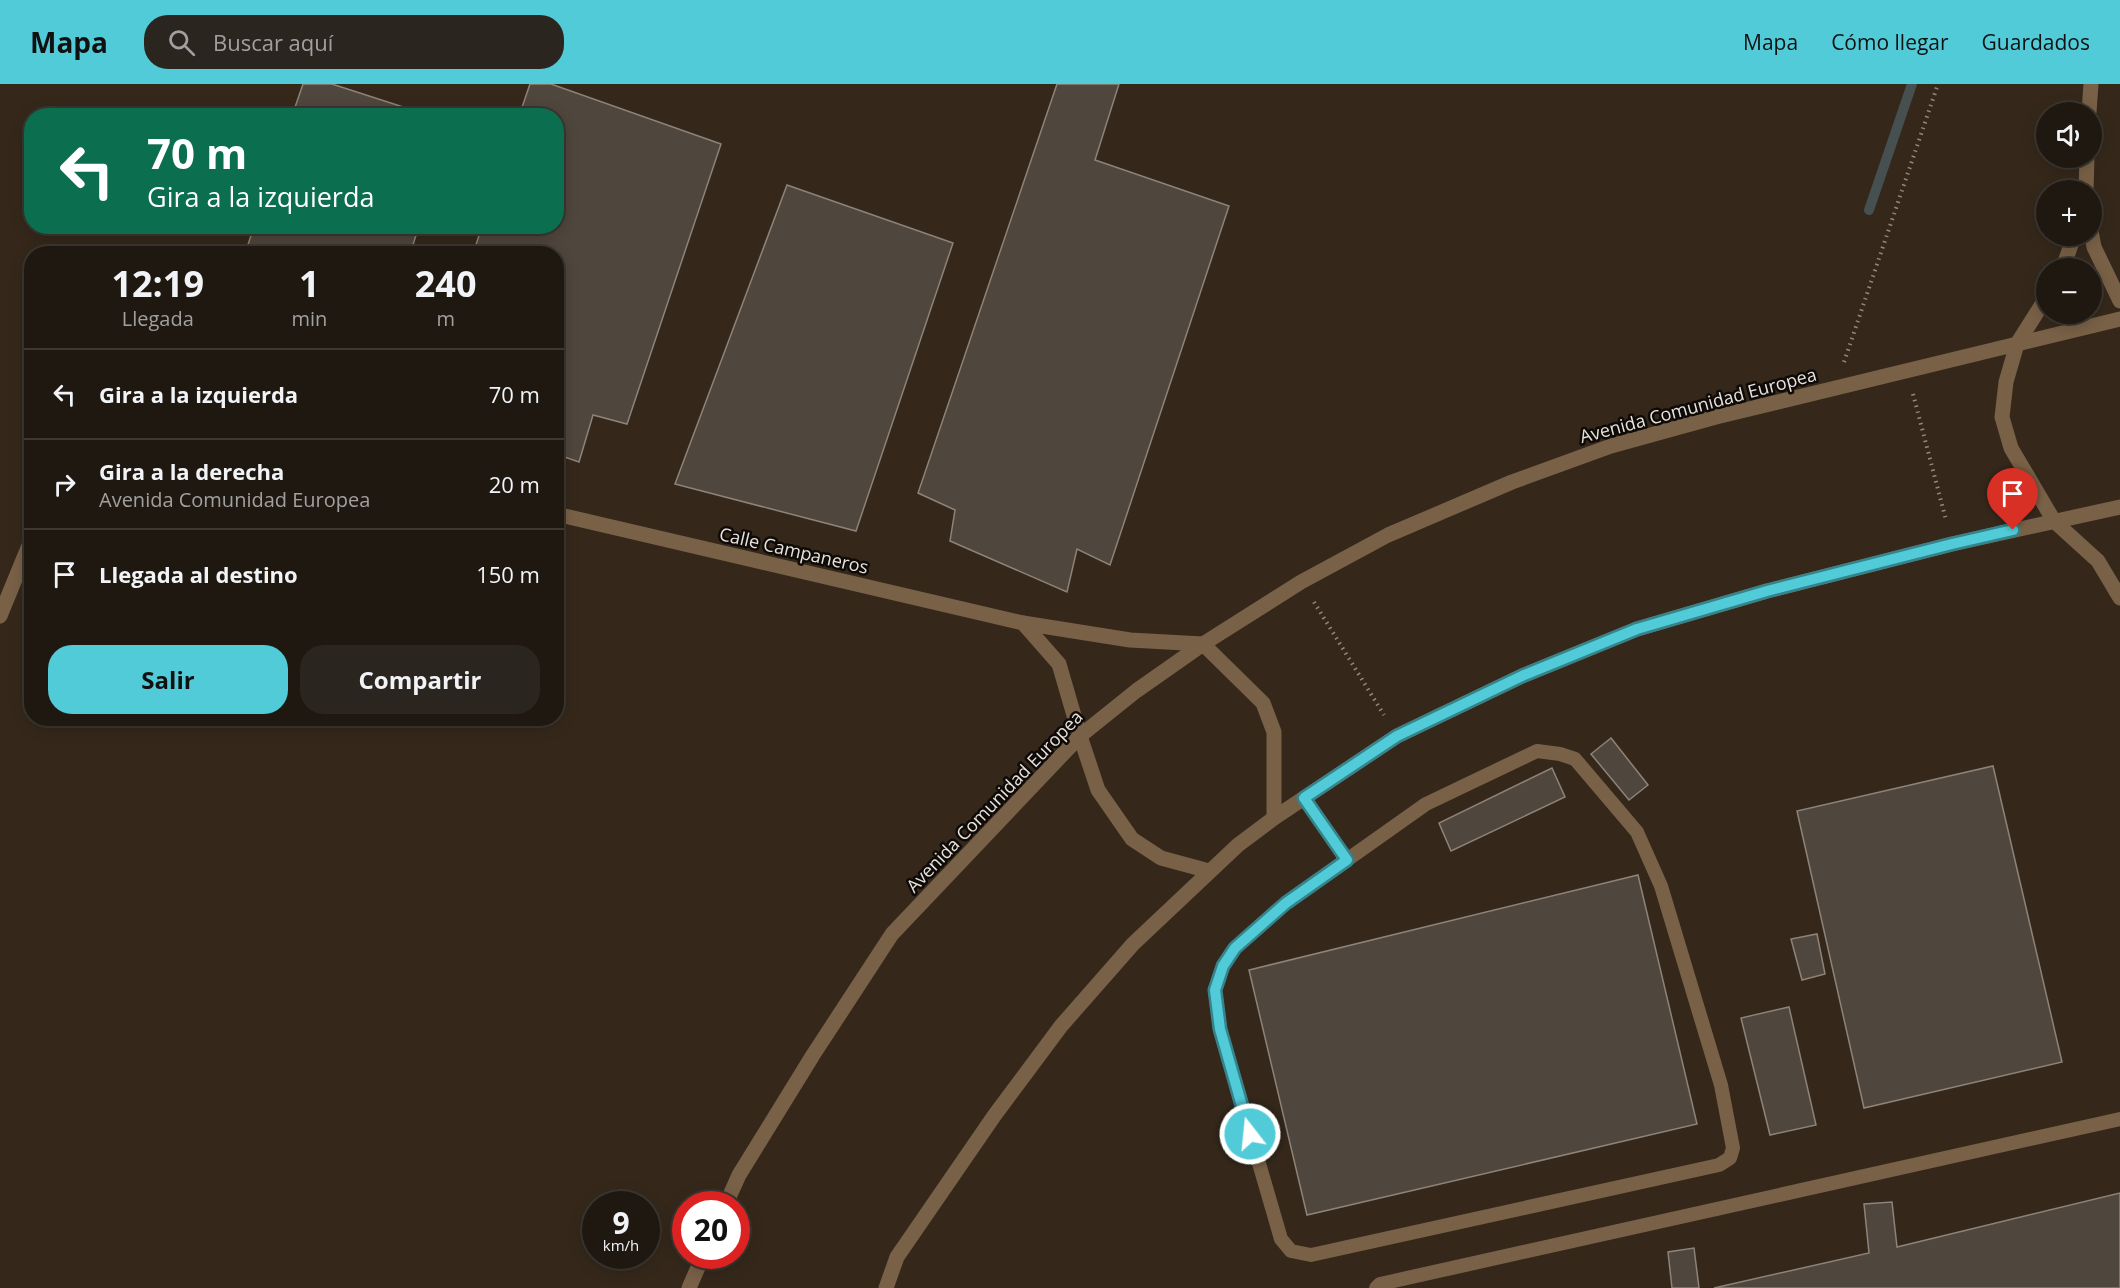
<!DOCTYPE html>
<html lang="es">
<meta charset="utf-8">
<style>
body{margin:0;font-family:"Open Sans",sans-serif;background:#2b251f;color:#f1f3f6;height:100vh;display:flex;flex-direction:column;font-size:22px;white-space:nowrap}
*{box-sizing:border-box;margin:0}
p{font-size:20px;color:#a1a09f}
.icon{flex:none;width:33px;height:33px;fill:none;stroke:currentColor;stroke-width:2;stroke-linecap:round;stroke-linejoin:round}
.map{position:relative;flex:1;overflow:hidden}
.details{position:absolute;left:24px;top:162px;width:540px;height:480px;display:flex;flex-direction:column;background:#1e1811;border-radius:24px;box-shadow:0 3px 15px #0003,0 0 0 2px #3c3731}
.details>*{flex:none}
.guide{position:absolute;left:24px;top:24px;width:540px;height:126px;border-radius:24px;box-shadow:0 3px 15px #0003,0 0 0 2px #3c3731;background:#0b6e4f;color:#fff;overflow:hidden}
.buttons{position:absolute;left:2036px;top:18px;display:grid;gap:12px}
.buttons a{display:grid;place-items:center;width:66px;height:66px;border-radius:50%;background:#1e1811;box-shadow:0 3px 15px #0003,0 0 0 2px #3c3731;font-size:30px}
.speed{position:absolute;left:582px;top:1107px;display:flex;gap:12px;font-size:30px;font-weight:700;text-align:center}
.speed>*{display:grid;place-content:center;width:78px;height:78px;border-radius:50%;background:#1e1811;box-shadow:0 3px 15px #0003,0 0 0 2px #3c3731;line-height:1}
.speed small{font-size:15px;font-weight:400}
.speed .limit{border:9px solid #d22;background:#fff;color:#111}
.pin{position:absolute;display:grid;place-items:center;width:51px;height:51px;color:#fff;margin:-62px -26px;border-radius:50% 50% 50% 0;rotate:-45deg;box-shadow:0 0 6px #0007}
.pin .icon{rotate:45deg}
.me{position:absolute;width:66px;margin:-33px;rotate:344deg;stroke-linejoin:round;filter:drop-shadow(0 0 4px #0008)}
.turn{display:flex;align-items:center;gap:21px;height:126px;padding:0 24px;font-size:27px}
.turn .icon{width:78px;height:78px;stroke-width:2.5}
.turn b{display:block;font-size:42px;line-height:51px}
.eta{display:flex;justify-content:space-evenly;align-items:center;height:102px;text-align:center}
.eta b{font-size:36px;font-weight:700;line-height:42px}
.primary-button{display:flex;gap:12px;margin-top:auto;padding:12px 24px}
.primary-button a{flex:1;height:69px;border-radius:24px;background:#52cbd8;color:#111;font-size:24px;font-weight:700;line-height:69px;text-align:center}
.primary-button a+a{background:#2b251f;color:#f1f3f6}
ul{padding:0;list-style:none}
li{display:flex;align-items:center;gap:18px;height:90px;padding:0 24px;border-top:2px solid #3c3731}
li div{flex:1}
li b{display:block;font-size:22px}
li em{font-style:normal}
header{display:flex;align-items:center;gap:36px;box-sizing:border-box;height:84px;padding:0 30px;background:#52cbd8;color:#111}
header strong{font-size:28px}
nav{display:flex;gap:33px;margin-inline-start:auto;font-size:21px}
.search{width:420px;height:54px;background:#2b251f;display:flex;align-items:center;gap:15px;box-sizing:border-box;padding:0 21px;border-radius:24px;color:#a1a09f;font-size:22px}
.map>svg:first-child{display:block}
.built{fill:#35281b;fill-rule:evenodd}
.lines{fill:none;stroke-linecap:round;stroke-linejoin:round}
.stream{stroke:#465051;stroke-width:10}
.building{fill:#4f463d;stroke:#8e8379;stroke-width:1.5}
.path{stroke:#8f8881;stroke-width:4;stroke-dasharray:1.5 4.5;stroke-linecap:butt}
.lane{stroke:#796147;stroke-width:14}
.street{stroke:#796147;stroke-width:15}
.route-casing{stroke:#35848c;stroke-width:15}
.route{stroke:#52cbd8;stroke-width:10}
.labels{text-anchor:middle;dominant-baseline:central;stroke-width:5;stroke-linejoin:round;paint-order:stroke}
.street-label{font-size:18px;fill:#e8e2dd;stroke:#0e0a07}
</style>
<header>
<strong>Mapa</strong>
<div class="search"><svg class="icon" aria-label="search" viewBox="0 0 24 24"><circle cx="10" cy="10" r="6"/><path d="M15 15l6 6"/></svg>Buscar aquí</div>
<nav><a>Mapa</a><a>Cómo llegar</a><a>Guardados</a></nav>
</header>
<div class="map">
<svg width="2120" height="1204" viewBox="0 0 2120 1204">
<rect width="100%" height="100%" fill="#282017"/>
<path class="built" d="M0,0H2120V1204H0ZM2046,28H2091V74H2046ZM32,32H556V142H32ZM2046,106H2091V152H2046ZM32,170H556V634H32ZM2046,184H2091V230H2046ZM596,1120H646V1172H596ZM686,1120H736V1172H686Z"/>
<g class="lines">
<polyline class="stream" points="1869,126 1912,0"/>
</g>
<g class="building">
<polygon points="303,0 332,0 431,32 292,32"/>
<polygon points="530,0 551,0 721,60 627,340 593,331 579,378 556,370 556,170 473,170 482,142 556,142 556,32 519,32"/>
<polygon points="1057,0 1119,0 1095,76 1229,122 1110,481 1077,465 1067,508 950,457 955,426 918,409"/>
<polygon points="787,101 953,159 856,447 675,400"/>
<polygon points="254,142 419,142 410,170 245,170"/>
<polygon points="1611,654 1648,701 1629,716 1591,670"/>
<polygon points="1993,682 2062,978 1864,1024 1797,727"/>
<polygon points="1552,684 1565,713 1451,767 1439,739"/>
<polygon points="1638,791 1697,1040 1307,1131 1249,886"/>
<polygon points="1817,850 1825,890 1802,896 1791,855"/>
<polygon points="1789,923 1816,1041 1770,1051 1741,934"/>
<polygon points="2120,1109 2120,1204 1714,1204 1869,1169 1864,1120 1892,1118 1897,1163"/>
<polygon points="1694,1164 1699,1204 1672,1204 1668,1168"/>
</g>
<g class="lines">
<g class="path">
<polyline points="1844,278 1938,0"/>
<polyline points="1913,310 1946,436"/>
<polyline points="1314,518 1384,631"/>
</g>
<g class="lane">
<polygon points="1537,667 1560,670 1575,675 1637,748 1661,802 1721,1001 1733,1064 1730,1074 1719,1081 1311,1171 1291,1167 1281,1155 1220,945 1215,906 1223,882 1235,864 1286,819 1426,720"/>
<polyline points="1304,714 1347,776"/>
<polyline points="1376,1204 1380,1200 2120,1035"/>
</g>
<g class="street">
<polyline points="2089,28 2091,0"/>
<polyline points="2086,106 2087,74"/>
<polyline points="2091,147 2094,163 2120,217"/>
<polyline points="2063,184 2074,152"/>
<polyline points="2046,214 2017,260 2006,298 2002,333 2011,364 2054,437 2098,477 2120,514"/>
<polyline points="556,430 1023,539 1130,556 1203,560 1263,619 1274,648 1274,734"/>
<polyline points="0,532 32,454"/>
<polyline points="1023,539 1059,580 1080,652 1098,706 1132,755 1161,774 1209,787"/>
<polyline points="726,1120 739,1091 813,971 892,850 1080,652 1136,607 1203,560 1301,498 1388,451 1512,398 1611,362 1716,333 2120,235"/>
<polyline points="689,1204 703,1172"/>
<polyline points="886,1204 897,1173 994,1032 1061,942 1133,860 1238,761 1274,734 1397,652 1522,592 1637,545 1767,507 1952,460 2120,423"/>
</g>
</g>
<g class="lines">
<g class="route-casing">
<polyline id="route" points="1250,1050 1220,945 1215,906 1223,882 1235,864 1286,819 1347,776 1304,714 1397,652 1522,592 1637,545 1767,507 1952,460 2013,446"/>
</g>
<use href="#route" class="route"/>
</g>
<g class="labels">
<g class="street-label">
<text transform="translate(1698 321) rotate(-15)">Avenida Comunidad Europea</text>
<text transform="translate(794 466) rotate(13)">Calle Campaneros</text>
<text transform="translate(994 717) rotate(-46)">Avenida Comunidad Europea</text>
</g>
</g>
</svg>
<div class="buttons">
<a><svg class="icon" aria-label="sound" viewBox="0 0 24 24"><path d="M4 9h4l5-4v14l-5-4H4zM17 9q2 3 0 6"/></svg></a>
<a>+</a>
<a>−</a>
</div>
<div class="speed"><div>9<small>km/h</small></div><div class="limit">20</div></div>
<div class="pin" style="left:2013px;top:446px;background:#d93025"><svg class="icon" aria-label="arrive" viewBox="0 0 24 24"><path d="M6 21V4h12l-3 4 3 4H6"/></svg></div>
<svg class="me" style="left:1250px;top:1050px" viewBox="-20 -20 40 40"><circle r="17" fill="#52cbd8" stroke="#fff" stroke-width="3"/><path d="M0-11L8 9 0 5-8 9z" fill="#fff"/></svg>
<div class="guide">
<div class="turn"><svg class="icon" aria-label="left" viewBox="0 0 24 24"><path d="M17 20v-9H6M10 6l-5 5 5 5"/></svg><div><b>70 m</b>Gira a la izquierda</div></div>
</div>
<section class="details">
<div class="eta">
<div><b>12:19</b><p>Llegada</p></div>
<div><b>1</b><p>min</p></div>
<div><b>240</b><p>m</p></div>
</div>
<ul>
<li><svg class="icon" aria-label="left" viewBox="0 0 24 24"><path d="M17 20v-9H6M10 6l-5 5 5 5"/></svg><div><b>Gira a la izquierda</b></div><em>70 m</em></li>
<li><svg class="icon" aria-label="right" viewBox="0 0 24 24"><path d="M7 20v-9h11M14 6l5 5-5 5"/></svg><div><b>Gira a la derecha</b><p>Avenida Comunidad Europea</p></div><em>20 m</em></li>
<li><svg class="icon" aria-label="arrive" viewBox="0 0 24 24"><path d="M6 21V4h12l-3 4 3 4H6"/></svg><div><b>Llegada al destino</b></div><em>150 m</em></li>
</ul>
<div class="primary-button"><a>Salir</a><a>Compartir</a></div>
</section>
</div>
